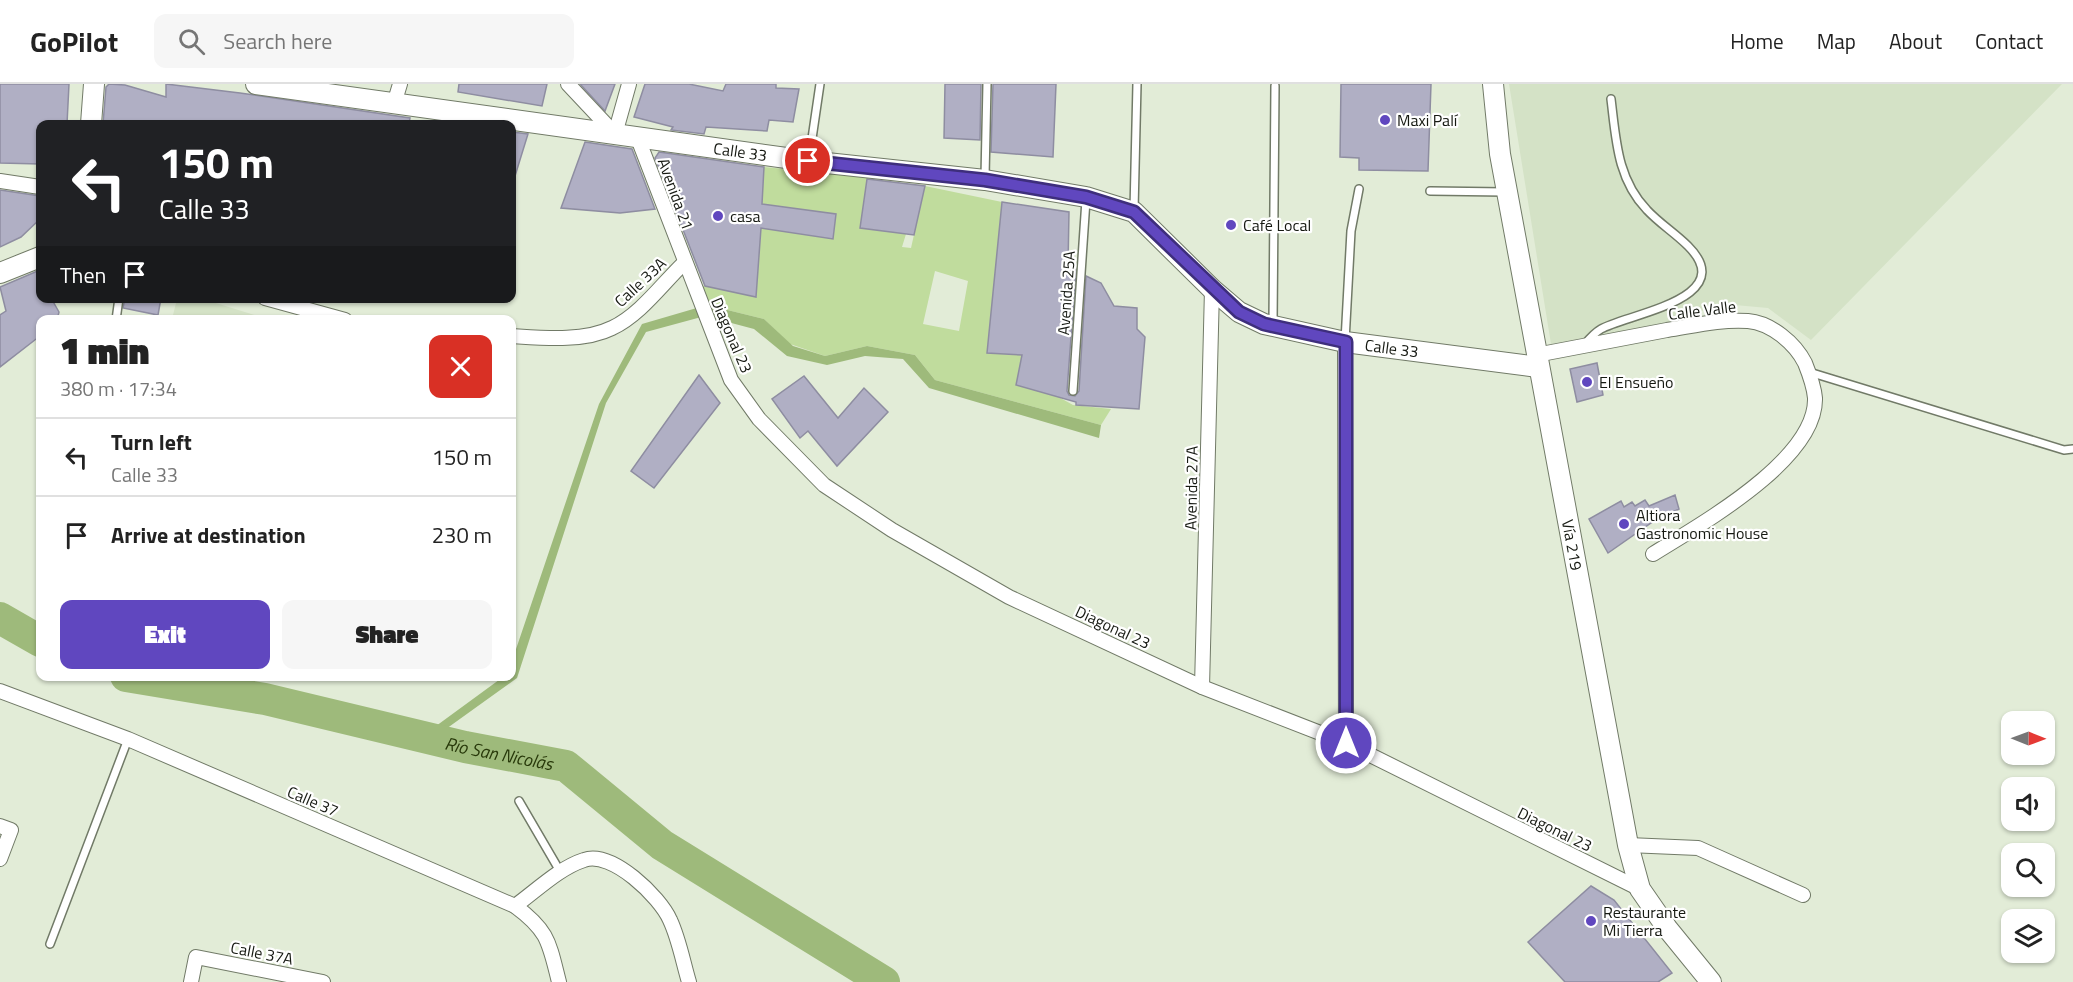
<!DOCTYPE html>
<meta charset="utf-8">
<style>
body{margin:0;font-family:"Titillium Web",sans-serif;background:#f6f6f6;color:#222;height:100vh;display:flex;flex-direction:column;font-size:22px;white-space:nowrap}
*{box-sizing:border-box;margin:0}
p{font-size:20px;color:#767676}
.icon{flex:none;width:33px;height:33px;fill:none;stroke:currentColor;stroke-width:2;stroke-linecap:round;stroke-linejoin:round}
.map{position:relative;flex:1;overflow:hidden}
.side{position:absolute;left:36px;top:231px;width:480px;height:366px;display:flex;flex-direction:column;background:#fff;border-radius:12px;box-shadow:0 2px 4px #0004}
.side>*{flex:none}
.top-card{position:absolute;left:36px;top:36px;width:480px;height:183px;border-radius:12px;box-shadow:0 2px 4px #0004;background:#202124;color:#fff;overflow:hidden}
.needle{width:39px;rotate:91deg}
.fabs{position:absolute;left:2001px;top:627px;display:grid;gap:12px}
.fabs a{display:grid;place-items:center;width:54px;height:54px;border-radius:12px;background:#fff;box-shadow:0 2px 4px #0004;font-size:30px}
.pin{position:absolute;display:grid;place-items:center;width:51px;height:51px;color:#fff;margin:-26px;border:3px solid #fff;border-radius:50%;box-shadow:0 2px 6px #0007}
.me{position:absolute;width:66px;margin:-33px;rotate:0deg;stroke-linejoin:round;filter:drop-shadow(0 0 4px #0008)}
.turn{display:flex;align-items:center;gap:21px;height:126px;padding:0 24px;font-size:27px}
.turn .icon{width:78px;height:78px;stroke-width:2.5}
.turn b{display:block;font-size:42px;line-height:51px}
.then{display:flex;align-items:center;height:57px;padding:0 24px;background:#0003;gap:12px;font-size:22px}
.round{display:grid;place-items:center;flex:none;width:63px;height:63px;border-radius:12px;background:#f6f6f6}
.headline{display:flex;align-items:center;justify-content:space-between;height:102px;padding:0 24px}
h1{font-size:36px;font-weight:800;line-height:45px}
.primary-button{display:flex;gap:12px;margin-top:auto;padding:12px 24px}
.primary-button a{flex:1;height:69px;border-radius:12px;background:#6047bf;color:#fff;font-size:24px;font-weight:800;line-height:69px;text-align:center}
.primary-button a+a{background:#f6f6f6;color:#222}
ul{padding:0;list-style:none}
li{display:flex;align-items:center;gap:18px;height:78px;padding:0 24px;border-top:2px solid #e0e0e0}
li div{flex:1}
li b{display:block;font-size:22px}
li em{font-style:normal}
header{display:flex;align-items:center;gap:36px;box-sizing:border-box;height:84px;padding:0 30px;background:#fff;border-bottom:2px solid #e0e0e0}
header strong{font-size:28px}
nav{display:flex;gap:33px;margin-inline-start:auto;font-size:21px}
.search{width:420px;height:54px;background:#f6f6f6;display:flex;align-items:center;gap:15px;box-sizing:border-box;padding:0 21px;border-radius:12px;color:#767676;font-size:22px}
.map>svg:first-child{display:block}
.built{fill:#d4e2c6}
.green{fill:#c0dc9d;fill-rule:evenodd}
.water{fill:#9eba7b}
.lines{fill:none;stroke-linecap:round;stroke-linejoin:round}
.river{stroke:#9eba7b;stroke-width:32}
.building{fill:#b0afc4;stroke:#8e8da1;stroke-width:1.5}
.lane-casing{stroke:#717a67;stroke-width:10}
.street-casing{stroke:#717a67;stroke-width:16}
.secondary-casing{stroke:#717a67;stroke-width:22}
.lane{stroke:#fff;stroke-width:7}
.street{stroke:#fff;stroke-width:14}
.secondary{stroke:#fff;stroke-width:20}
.route-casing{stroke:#3e2e7c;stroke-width:15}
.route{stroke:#6047bf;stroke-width:10}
.poi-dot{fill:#6047bf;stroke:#fff;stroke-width:2}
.labels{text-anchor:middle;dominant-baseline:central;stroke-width:4.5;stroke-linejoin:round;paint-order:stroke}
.poi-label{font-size:16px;fill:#161912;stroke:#fff;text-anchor:start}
.street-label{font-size:16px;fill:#161912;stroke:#fff}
.water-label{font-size:18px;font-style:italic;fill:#28390a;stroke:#fff}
</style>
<header>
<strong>GoPilot</strong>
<div class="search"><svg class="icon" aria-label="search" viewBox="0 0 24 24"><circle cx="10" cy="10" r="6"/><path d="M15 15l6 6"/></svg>Search here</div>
<nav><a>Home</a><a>Map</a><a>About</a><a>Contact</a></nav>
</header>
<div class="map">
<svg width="2073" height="898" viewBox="0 0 2073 898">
<rect width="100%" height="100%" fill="#e2ecd7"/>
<g class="built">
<polygon points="1509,0 2062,0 1811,256 1768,224 1724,220 1669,238 1551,260"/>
<polygon points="177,215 203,215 267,235 172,235"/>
</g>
<path class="green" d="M764,83L868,93L860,144L906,150L902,163L911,164L925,102L1002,118L987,269L1022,271L1055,311L1073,321L1111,325L1101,341L935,296L915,271L867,262L825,272L790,260L764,235L707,221L700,201L756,213L761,144L833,155L836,130L762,120ZM935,187L968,197L959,247L923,240Z"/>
<polygon class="water" points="707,221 764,235 793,262 825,272 867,262 915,271 935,296 1101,341 1099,354 929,304 903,275 865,272 827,281 787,272 754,245 705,232 646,248 606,319 517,594 432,655 421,653 503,593 512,592 512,577 599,320 642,240"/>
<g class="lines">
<g class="river">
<polyline points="0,534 40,557"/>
<path id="s1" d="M126,592L265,615L465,663L566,682L662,761L884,898"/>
</g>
</g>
<g class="building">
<polygon points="0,0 69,0 67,40 40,40 40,80 0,79"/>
<polygon points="109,0 125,1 166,13 166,0 240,9 410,34 409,40 103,40 106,3"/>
<polygon points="459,0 547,0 542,22 458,8"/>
<polygon points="580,0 615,0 605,27"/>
<polygon points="645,0 689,0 723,7 726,0 776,0 776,4 799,5 793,38 769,36 767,47 706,43 704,50 671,46 673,43 634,33"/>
<polygon points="945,0 981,0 980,56 944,54"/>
<polygon points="993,0 1056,0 1053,73 991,68"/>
<polygon points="1341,0 1431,0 1428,87 1359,86 1359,74 1340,73"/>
<polygon points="512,48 528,50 515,92 512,92"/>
<polygon points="585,58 632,65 655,125 620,129 561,124"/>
<polygon points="659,68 764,83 762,120 836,130 833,155 761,144 756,213 705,202 655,74"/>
<polygon points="867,95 925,102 914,151 860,144"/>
<polygon points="0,106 40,112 40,135 21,153 0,163"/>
<polygon points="1002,118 1069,128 1068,182 1076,186 1067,307 1069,311 1075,312 1079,307 1086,192 1101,199 1114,222 1137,224 1137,245 1145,253 1139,325 1076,321 1076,318 1016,301 1022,271 987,269"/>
<polygon points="40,186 40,214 51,214 59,228 57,236 40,236 40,252 0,283 0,231 6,227 0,203"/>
<polygon points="125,214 161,214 158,231 123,224"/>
<polygon points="1597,279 1603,311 1577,318 1570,285"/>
<polygon points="699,291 720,319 654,404 631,387"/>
<polygon points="804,292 838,334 864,304 888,328 837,382 808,347 800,354 772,315"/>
<polygon points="1675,411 1679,425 1654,437 1608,469 1589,435 1621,417 1624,423 1632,418 1635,422 1645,416 1649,422"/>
<polygon points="1591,802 1614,816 1672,889 1658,898 1565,898 1528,858"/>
</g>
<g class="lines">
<g class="lane-casing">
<g id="lane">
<polyline points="809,75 820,0"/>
<polyline points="985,93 987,0"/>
<polyline points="1430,107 1505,108"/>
<polyline points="1134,126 1137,0"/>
<polyline points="116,236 119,214"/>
<polyline points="1273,239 1275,2"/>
<polyline points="1345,257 1351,147 1359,105"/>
<path d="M1584,261C1589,255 1594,249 1601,245C1627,230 1741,215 1688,162C1675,149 1659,139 1647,126C1617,95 1616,55 1611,15"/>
<polyline points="1809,288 2064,366 2073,365"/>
<polyline points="1073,307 1086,116"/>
<polyline points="519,717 561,789"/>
<polyline points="50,860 128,655"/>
</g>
</g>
<g class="street-casing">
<g id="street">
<polyline points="568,0 615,50"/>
<polyline points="394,20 400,0"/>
<polyline points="615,50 629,0"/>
<polyline points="637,52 731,296 759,335 824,401 892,446 1009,513 1202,603 1346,659 1640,805"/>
<polyline points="0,97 40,103"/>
<polyline points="265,214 345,236"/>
<path d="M512,252C543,254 584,258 612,244C640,231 662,200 684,179"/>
<polyline points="1345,258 1346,659"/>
<path d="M1536,271C1580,263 1623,254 1667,246C1693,242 1721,235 1748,237C1771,239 1795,259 1805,279C1809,289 1814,302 1815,314C1817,376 1699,441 1653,470"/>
<polyline points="1202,603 1212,205"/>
<path d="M0,607L128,655L515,822C549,847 549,859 559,898"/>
<polyline points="0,742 11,746 0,775"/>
<polyline points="1628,761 1698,764 1803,811"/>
<path d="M515,822C536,807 559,784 584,776C612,766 660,813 670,836C679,855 683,878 689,898"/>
<polyline points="191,898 196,873 323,898"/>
</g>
</g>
<g class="secondary-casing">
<g id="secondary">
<path id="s2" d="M256,0L808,77L985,96L1086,113L1134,128L1212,205L1239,228L1264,240L1345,258L1538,283"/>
<path id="s3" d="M1493,0L1500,70L1628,761L1640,805L1667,844L1711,898"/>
<polyline points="91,40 94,0"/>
<polyline points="0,189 40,173"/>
</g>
</g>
<use href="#lane" class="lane"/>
<use href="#street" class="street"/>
<use href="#secondary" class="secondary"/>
</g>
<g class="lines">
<g class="route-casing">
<polyline id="route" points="808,77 985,96 1086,113 1134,128 1239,228 1264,240 1346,258 1346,659"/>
</g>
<use href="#route" class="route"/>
</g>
<g class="poi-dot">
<circle cx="1385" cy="36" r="6"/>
<circle cx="718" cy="132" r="6"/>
<circle cx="1231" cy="141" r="6"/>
<circle cx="1587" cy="298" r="6"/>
<circle cx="1624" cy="440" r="6"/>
<circle cx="1591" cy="837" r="6"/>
</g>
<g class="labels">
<g class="poi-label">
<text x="1397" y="36">Maxi Palí</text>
<text x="730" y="132">casa</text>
<text x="1243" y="141">Café Local</text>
<text x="1599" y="298">El Ensueño</text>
<text x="1636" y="431">Altiora<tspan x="1636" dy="18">Gastronomic House</tspan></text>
<text x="1603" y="828">Restaurante<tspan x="1603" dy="18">Mi Tierra</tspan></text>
</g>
<g class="street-label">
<text stroke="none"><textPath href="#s2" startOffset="489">Calle 33</textPath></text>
<text transform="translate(676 110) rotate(70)">Avenida 21</text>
<text transform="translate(640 198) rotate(-43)">Calle 33A</text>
<text transform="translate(1066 209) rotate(-86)">Avenida 25A</text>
<text transform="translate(1702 226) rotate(-7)">Calle Valle</text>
<text transform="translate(732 251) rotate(67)">Diagonal 23</text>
<text stroke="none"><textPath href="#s2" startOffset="1191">Calle 33</textPath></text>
<text transform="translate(1191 404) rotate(-89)">Avenida 27A</text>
<text stroke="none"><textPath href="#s3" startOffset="468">Vía 219</textPath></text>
<text transform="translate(1113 543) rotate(25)">Diagonal 23</text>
<text transform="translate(313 717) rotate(23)">Calle 37</text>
<text transform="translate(1555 745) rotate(26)">Diagonal 23</text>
<text transform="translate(262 869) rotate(11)">Calle 37A</text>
</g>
<g class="water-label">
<text stroke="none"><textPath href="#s1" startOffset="381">Río San Nicolás</textPath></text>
</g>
</g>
</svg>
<div class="fabs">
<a><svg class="needle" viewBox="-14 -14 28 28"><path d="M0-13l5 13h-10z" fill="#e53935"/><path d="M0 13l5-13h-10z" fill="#767676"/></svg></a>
<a><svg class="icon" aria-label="sound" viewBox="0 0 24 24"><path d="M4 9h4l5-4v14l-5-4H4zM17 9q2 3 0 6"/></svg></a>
<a><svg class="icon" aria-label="search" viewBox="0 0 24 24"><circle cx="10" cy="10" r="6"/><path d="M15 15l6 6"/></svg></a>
<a><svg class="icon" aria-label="layers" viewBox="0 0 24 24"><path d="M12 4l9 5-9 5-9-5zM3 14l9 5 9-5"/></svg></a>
</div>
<div class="pin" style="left:808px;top:77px;background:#d93025"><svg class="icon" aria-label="arrive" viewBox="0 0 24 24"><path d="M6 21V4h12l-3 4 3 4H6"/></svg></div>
<svg class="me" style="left:1346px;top:659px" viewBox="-20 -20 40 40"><circle r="17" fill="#6047bf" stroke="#fff" stroke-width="3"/><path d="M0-11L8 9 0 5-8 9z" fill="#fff"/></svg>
<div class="top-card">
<div class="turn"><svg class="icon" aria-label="left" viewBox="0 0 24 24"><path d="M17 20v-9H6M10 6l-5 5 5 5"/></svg><div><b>150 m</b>Calle 33</div></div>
<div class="then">Then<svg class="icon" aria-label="arrive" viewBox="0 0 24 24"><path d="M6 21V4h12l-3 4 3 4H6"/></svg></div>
</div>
<section class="side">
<div class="headline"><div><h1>1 min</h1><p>380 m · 17:34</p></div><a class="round" style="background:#d93025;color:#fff"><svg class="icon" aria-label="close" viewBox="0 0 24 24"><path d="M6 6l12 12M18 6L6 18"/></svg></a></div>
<ul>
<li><svg class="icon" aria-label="left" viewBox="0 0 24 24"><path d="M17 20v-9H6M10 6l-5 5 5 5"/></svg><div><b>Turn left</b><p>Calle 33</p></div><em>150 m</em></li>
<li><svg class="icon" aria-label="arrive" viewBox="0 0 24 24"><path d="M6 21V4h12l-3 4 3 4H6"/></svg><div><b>Arrive at destination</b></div><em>230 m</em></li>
</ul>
<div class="primary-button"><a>Exit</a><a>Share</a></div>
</section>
</div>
